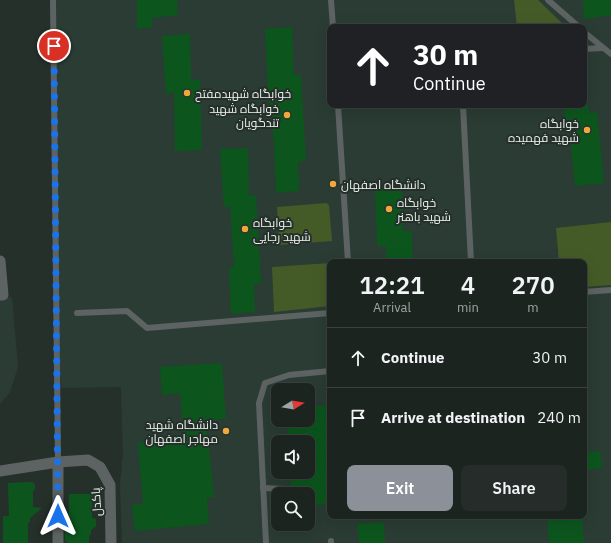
<!DOCTYPE html>
<meta charset="utf-8">
<style>
body{margin:0;font-family:"IBM Plex Sans",Cairo,sans-serif;background:#252c29;color:#f1f3f6;height:100vh;display:flex;flex-direction:column;font-size:15px;white-space:nowrap}
*{box-sizing:border-box;margin:0}
p{font-size:13px;color:#a0a4a5}
.icon{flex:none;width:22px;height:22px;fill:none;stroke:currentColor;stroke-width:2;stroke-linecap:round;stroke-linejoin:round}
.map{position:relative;flex:1;overflow:hidden}
.side{position:absolute;left:327px;top:259px;width:260px;height:260px;display:flex;flex-direction:column;background:#1c2420;border-radius:8px;box-shadow:0 4px 16px #0002,0 0 0 1px #3a413e}
.side>*{flex:none}
.banner{position:absolute;left:327px;top:24px;width:260px;height:84px;border-radius:8px;box-shadow:0 4px 16px #0002,0 0 0 1px #3a413e;background:#202124;color:#fff;overflow:hidden}
.needle{width:26px;rotate:79deg}
.buttons{position:absolute;left:271px;top:383px;display:grid;gap:8px}
.buttons a{display:grid;place-items:center;width:44px;height:44px;border-radius:8px;background:#1c2420;box-shadow:0 4px 16px #0002,0 0 0 1px #3a413e;font-size:20px}
.pin{position:absolute;display:grid;place-items:center;width:34px;height:34px;color:#fff;margin:-17px;border:2px solid #fff;border-radius:50%;box-shadow:0 1px 4px #0007}
.me{position:absolute;width:44px;margin:-22px;rotate:0deg;stroke-linejoin:round;filter:drop-shadow(0 0 3px #0008)}
.turn{display:flex;align-items:center;gap:14px;height:84px;padding:0 20px;font-size:18px}
.turn .icon{width:52px;height:52px;stroke-width:2.5}
.turn b{display:block;font-size:28px;line-height:34px}
.eta{display:flex;justify-content:space-evenly;align-items:center;height:68px;text-align:center}
.eta b{font-size:24px;font-weight:600;line-height:28px}
.cta{display:flex;gap:8px;margin-top:auto;padding:8px 20px}
.cta a{flex:1;height:46px;border-radius:8px;background:#8c9099;color:#fff;font-size:16px;font-weight:600;line-height:46px;text-align:center}
.cta a+a{background:#252c29;color:#f1f3f6}
ul{padding:0;list-style:none}
li{display:flex;align-items:center;gap:12px;height:60px;padding:0 20px;border-top:1px solid #3a413e}
li div{flex:1}
li b{display:block;font-size:15px}
li em{font-style:normal}
.map>svg:first-child{display:block}
.built{fill:#2a3c34;fill-rule:evenodd}
.green{fill:#455b27}
.building{fill:#0c561e}
.lines{fill:none;stroke-linecap:round;stroke-linejoin:round}
.service{stroke:#5d6362;stroke-width:6}
.minor{stroke:#5d6362;stroke-width:11}
.route{stroke:#1a73e8;stroke-width:7;stroke-dasharray:0 12.6}
.poi-dot{fill:#eea83c;stroke:#26302b;stroke-width:1.5}
.labels{text-anchor:middle;dominant-baseline:central;stroke-width:4;stroke-linejoin:round;paint-order:stroke}
.poi-label{font-size:12px;fill:#ebf2ee;stroke:#26302b;text-anchor:start}
.street-label{font-size:12px;fill:#ebf2ee;stroke:#26302b}
</style>
<div class="map">
<svg width="611" height="543" viewBox="0 0 611 543">
<rect width="100%" height="100%" fill="#26302b"/>
<g class="built">
<path d="M54,0H611V543H122L120,482L122,469V459L123,458L121,387L62,388L57,357ZM330,27H584V105H330ZM330,262H584V516H330ZM278,390H308V420H278ZM278,442H308V472H278ZM278,494H308V524H278Z"/>
<polygon points="12,297 18,367 10,392 0,404 0,298"/>
</g>
<g class="green">
<polygon points="514,0 538,0 566,27 517,27"/>
<polygon points="326,203 329,205 332,241 279,245 277,207"/>
<polygon points="611,222 611,285 584,287 584,262 559,262 556,228"/>
<polygon points="330,263 330,306 274,312 272,267"/>
</g>
<g class="building">
<polygon points="137,0 177,0 178,15 152,18 152,27 137,29"/>
<polygon points="583,0 611,0 611,15 584,19"/>
<polygon points="292,27 294,75 301,75 306,161 298,162 299,191 276,193 274,144 268,87 265,29"/>
<polygon points="190,34 191,79 200,80 202,150 175,151 174,91 166,95 162,36"/>
<polygon points="563,105 588,105 589,113 597,112 604,183 575,186 569,125 566,125"/>
<polygon points="248,148 249,196 256,195 261,284 254,284 255,312 231,314 229,268 234,267 230,206 224,207 220,149"/>
<polygon points="402,186 403,231 412,231 413,262 386,262 386,246 377,246 375,187"/>
<polygon points="222,363 226,419 206,420 214,497 207,498 209,524 135,531 132,505 143,504 138,443 184,439 180,393 162,395 160,367"/>
<polygon points="330,405 330,504 308,506 308,494 292,494 290,472 308,472 308,442 288,442 287,420 308,420 308,407"/>
<polygon points="600,451 602,468 584,470 584,453"/>
<polygon points="32,482 35,484 35,489 33,491 33,507 42,508 30,518 30,522 28,523 28,543 3,543 3,516 9,516 8,483"/>
<polygon points="69,494 92,494 96,496 95,501 92,503 92,518 96,519 96,526 91,530 91,534 89,536 89,543 67,543 67,541 65,541 65,527 69,527"/>
<polygon points="547,516 582,516 584,543 549,543"/>
<polygon points="384,522 385,543 359,543 357,524"/>
</g>
<g class="lines">
<g class="service">
<polyline points="53,0 58,462"/>
<polyline points="331,0 333,27"/>
<polyline points="548,0 579,27"/>
<polyline points="584,32 611,54"/>
<polyline points="584,49 602,48"/>
<polyline points="338,105 348,262"/>
<polyline points="463,105 471,262"/>
<polyline points="584,292 611,290"/>
<polyline points="77,313 127,311 147,328 330,313"/>
<polyline points="263,488 284,489"/>
<polyline points="331,541 331,543"/>
<polyline points="266,543 259,403 265,383 289,375 330,371"/>
</g>
<g class="minor">
<polyline points="0,261 3,295 0,295"/>
<polyline points="0,471 58,462 88,460 100,467 110,485 111,543"/>
<polyline points="58,543 58,462"/>
</g>
</g>
<g class="lines">
<polyline class="route" points="54,46 58,516"/>
</g>
<g class="poi-dot">
<circle cx="187" cy="93" r="4"/>
<circle cx="287" cy="115" r="4"/>
<circle cx="587" cy="130" r="4"/>
<circle cx="333" cy="184" r="4"/>
<circle cx="389" cy="209" r="4"/>
<circle cx="245" cy="229" r="4"/>
<circle cx="226" cy="431" r="4"/>
</g>
<g class="labels">
<g class="poi-label">
<text x="195" y="93">خوابگاه شهیدمفتح</text>
<text x="279" y="108" text-anchor="end">خوابگاه شهید<tspan x="279" dy="14">تندگویان</tspan></text>
<text x="579" y="123" text-anchor="end">خوابگاه<tspan x="579" dy="14">شهید فهمیده</tspan></text>
<text x="341" y="184">دانشگاه اصفهان</text>
<text x="397" y="202">خوابگاه<tspan x="397" dy="14">شهید باهنر</tspan></text>
<text x="253" y="222">خوابگاه<tspan x="253" dy="14">شهید رجایی</tspan></text>
<text x="218" y="424" text-anchor="end">دانشگاه شهید<tspan x="218" dy="14">مهاجر اصفهان</tspan></text>
</g>
<g class="street-label">
<text transform="translate(96 502) rotate(-94)">پاکدل</text>
</g>
</g>
</svg>
<div class="buttons">
<a><svg class="needle" viewBox="-14 -14 28 28"><path d="M0-13l5 13h-10z" fill="#e53935"/><path d="M0 13l5-13h-10z" fill="#a0a4a5"/></svg></a>
<a><svg class="icon" aria-label="sound" viewBox="0 0 24 24"><path d="M4 9h4l5-4v14l-5-4H4zM17 9q2 3 0 6"/></svg></a>
<a><svg class="icon" aria-label="search" viewBox="0 0 24 24"><circle cx="10" cy="10" r="6"/><path d="M15 15l6 6"/></svg></a>
</div>
<div class="pin" style="left:54px;top:46px;background:#d93025"><svg class="icon" aria-label="arrive" viewBox="0 0 24 24"><path d="M6 21V4h12l-3 4 3 4H6"/></svg></div>
<svg class="me" style="left:58px;top:516px" viewBox="-20 -20 40 40"><path d="M0-17L14 15 0 8-14 15z" fill="#1a73e8" stroke="#fff" stroke-width="4"/></svg>
<div class="banner">
<div class="turn"><svg class="icon" aria-label="ahead" viewBox="0 0 24 24"><path d="M12 20V5M6 11l6-6 6 6"/></svg><div><b>30 m</b>Continue</div></div>
</div>
<section class="side">
<div class="eta">
<div><b>12:21</b><p>Arrival</p></div>
<div><b>4</b><p>min</p></div>
<div><b>270</b><p>m</p></div>
</div>
<ul>
<li><svg class="icon" aria-label="ahead" viewBox="0 0 24 24"><path d="M12 20V5M6 11l6-6 6 6"/></svg><div><b>Continue</b></div><em>30 m</em></li>
<li><svg class="icon" aria-label="arrive" viewBox="0 0 24 24"><path d="M6 21V4h12l-3 4 3 4H6"/></svg><div><b>Arrive at destination</b></div><em>240 m</em></li>
</ul>
<div class="cta"><a>Exit</a><a>Share</a></div>
</section>
</div>
